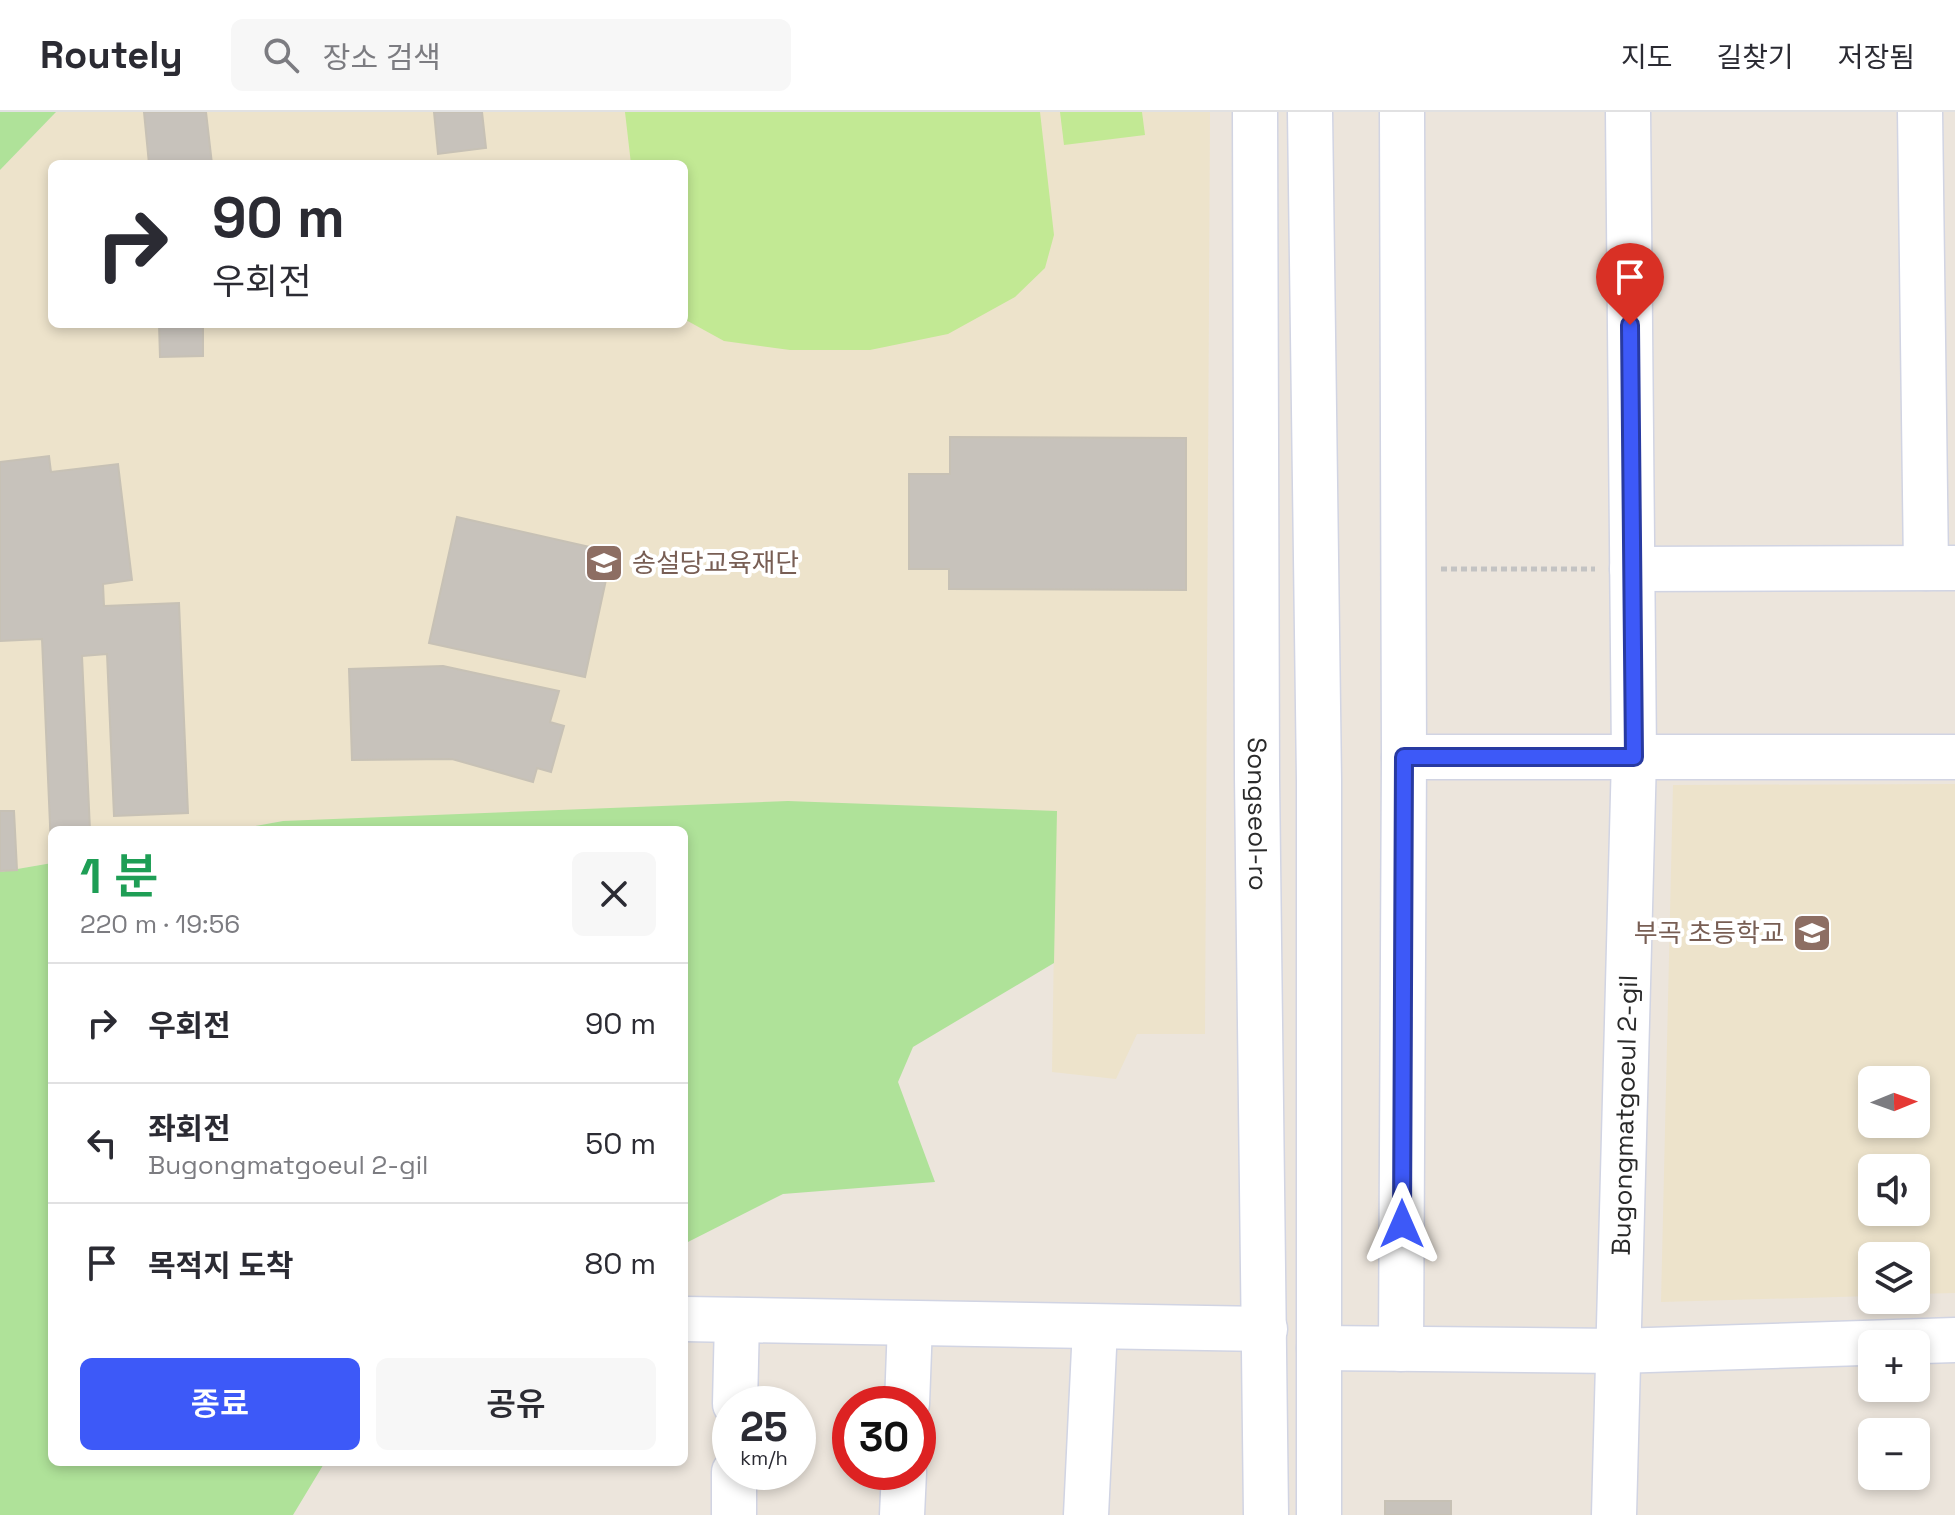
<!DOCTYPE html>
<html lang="ko">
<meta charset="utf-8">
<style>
body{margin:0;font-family:"Space Grotesk","Noto Sans KR",sans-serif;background:#f7f7f7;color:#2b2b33;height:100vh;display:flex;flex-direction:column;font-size:30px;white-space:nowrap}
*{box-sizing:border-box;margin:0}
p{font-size:26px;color:#7c7c81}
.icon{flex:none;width:44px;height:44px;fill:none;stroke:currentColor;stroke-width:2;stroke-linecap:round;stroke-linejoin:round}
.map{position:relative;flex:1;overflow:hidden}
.details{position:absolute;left:48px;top:714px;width:640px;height:640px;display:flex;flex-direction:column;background:#fff;border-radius:12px;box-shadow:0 4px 12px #0003}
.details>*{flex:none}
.banner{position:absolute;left:48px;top:48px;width:640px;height:168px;border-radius:12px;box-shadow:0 4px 12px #0003;background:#fff;color:#2b2b33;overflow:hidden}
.needle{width:52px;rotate:89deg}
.buttons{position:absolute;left:1858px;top:954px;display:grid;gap:16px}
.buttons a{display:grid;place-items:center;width:72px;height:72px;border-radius:12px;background:#fff;box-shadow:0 4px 12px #0003;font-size:40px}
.speed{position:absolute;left:712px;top:1274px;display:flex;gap:16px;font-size:40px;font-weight:700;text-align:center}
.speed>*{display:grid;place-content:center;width:104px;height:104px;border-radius:50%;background:#fff;box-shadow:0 4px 12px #0003;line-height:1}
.speed small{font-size:20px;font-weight:400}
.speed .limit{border:12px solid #d22;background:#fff;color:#111}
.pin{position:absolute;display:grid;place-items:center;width:68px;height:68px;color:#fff;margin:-82px -34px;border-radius:50% 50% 50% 0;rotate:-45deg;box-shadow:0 0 8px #0007}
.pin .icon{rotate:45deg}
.me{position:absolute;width:88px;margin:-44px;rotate:0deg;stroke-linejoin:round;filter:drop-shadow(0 0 6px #0008)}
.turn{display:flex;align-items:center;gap:28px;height:168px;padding:0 32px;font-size:36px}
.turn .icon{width:104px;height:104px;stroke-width:2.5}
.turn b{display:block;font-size:56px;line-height:68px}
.round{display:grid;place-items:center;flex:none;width:84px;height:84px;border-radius:12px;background:#f7f7f7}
.headline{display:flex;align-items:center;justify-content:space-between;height:136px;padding:0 32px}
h1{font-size:48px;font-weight:600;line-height:60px;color:#1e9e55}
.primary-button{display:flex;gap:16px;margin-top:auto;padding:16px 32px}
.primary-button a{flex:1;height:92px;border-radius:12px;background:#3d59f8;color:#fff;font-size:32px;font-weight:600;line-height:92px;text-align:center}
.primary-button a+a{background:#f7f7f7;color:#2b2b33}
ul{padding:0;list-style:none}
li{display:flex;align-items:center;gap:24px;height:120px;padding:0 32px;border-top:2px solid #e1e1e2}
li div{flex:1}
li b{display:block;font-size:30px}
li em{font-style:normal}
header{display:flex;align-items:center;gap:48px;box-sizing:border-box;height:112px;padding:0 40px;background:#fff;border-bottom:2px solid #e1e1e2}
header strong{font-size:38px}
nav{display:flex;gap:44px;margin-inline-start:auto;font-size:28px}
.search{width:560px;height:72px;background:#f7f7f7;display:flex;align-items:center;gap:20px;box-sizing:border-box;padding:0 28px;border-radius:12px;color:#7c7c81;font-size:30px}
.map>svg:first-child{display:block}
.education{fill:#ede3cb;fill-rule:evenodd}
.green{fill:#afe299}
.pitch{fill:#c2e994}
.building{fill:#c7c2bb;stroke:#c7c1b5;stroke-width:2}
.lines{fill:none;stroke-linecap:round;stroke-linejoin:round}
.minor-casing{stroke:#d1d4e3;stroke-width:47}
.path{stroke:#c3c3c3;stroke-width:5;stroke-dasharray:6 4;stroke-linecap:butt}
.minor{stroke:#fff;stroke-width:44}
.route-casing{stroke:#283aa1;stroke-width:20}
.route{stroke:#3d59f8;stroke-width:14}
.labels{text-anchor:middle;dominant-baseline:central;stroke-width:8;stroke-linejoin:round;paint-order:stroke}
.education-label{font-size:26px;fill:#785e54;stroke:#fff;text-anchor:start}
.street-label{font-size:26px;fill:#2a2a2a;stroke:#fff}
</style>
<header>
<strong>Routely</strong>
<div class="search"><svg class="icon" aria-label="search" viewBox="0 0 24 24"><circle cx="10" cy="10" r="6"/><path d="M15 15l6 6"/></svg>장소 검색</div>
<nav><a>지도</a><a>길찾기</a><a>저장됨</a></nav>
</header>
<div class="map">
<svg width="1955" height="1403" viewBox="0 0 1955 1403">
<rect width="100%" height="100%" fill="#ece5dc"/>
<g class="education">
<path d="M56,0H1210L1205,922H1137L1116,967L1052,960L1056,699L283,709L233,718H52V751L0,760V58ZM52,52H684V212H52Z"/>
<path d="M1955,672V1181L1916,1182V1144H1872V1184L1661,1190L1673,673ZM1872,968H1916V1012H1872ZM1872,1056H1916V1100H1872Z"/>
</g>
<g class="green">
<polygon points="0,0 56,0 0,58"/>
<polygon points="788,689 1057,699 1054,851 913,935 898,970 935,1070 783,1082 684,1132 684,718 233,718 283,709"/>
<polygon points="52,751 52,1350 325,1350 293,1403 0,1403 0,760"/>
</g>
<g class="pitch">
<polygon points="625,0 1040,0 1054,123 1045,156 1015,185 948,222 870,238 790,238 724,229 684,207 684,52 631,52"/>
<polygon points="1060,0 1142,0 1145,23 1064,33"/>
</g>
<g class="building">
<polygon points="144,0 206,0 212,52 149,52"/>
<polygon points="434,0 482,0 486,36 438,42"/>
<polygon points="159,212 203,212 203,244 160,245"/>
<polygon points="950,325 1186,326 1186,478 949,477 949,457 909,457 909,362 950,362"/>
<polygon points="49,344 51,360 118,352 132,468 103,472 104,494 179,491 188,701 114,704 107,542 82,544 90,718 52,718 51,736 42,527 0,529 0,350"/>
<polygon points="457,405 612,440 585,565 429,531"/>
<polygon points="443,554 559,579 550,610 564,614 551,660 537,656 533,670 452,647 352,648 349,557"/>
<polygon points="0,699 14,699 17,758 0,759"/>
<rect x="1385" y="1389" width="66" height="14"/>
</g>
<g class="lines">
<g class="minor-casing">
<g id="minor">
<path id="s1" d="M1255,0L1257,666L1266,1403"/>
<polyline points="1310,0 1319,669 1319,1403"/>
<polyline points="1920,0 1926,456"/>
<polyline points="1632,457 1955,456"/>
<polyline points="1404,645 1955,645"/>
<polyline points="684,1207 1265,1217"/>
<polyline points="1319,1236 1618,1239 1955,1228"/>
<polyline points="1401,1237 1404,645 1402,0"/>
<polyline points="735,1292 737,1208"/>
<polyline points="907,1292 910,1212"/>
<polyline points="734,1403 734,1360"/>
<polyline points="902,1403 904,1360"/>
<polyline points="1086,1403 1095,1216"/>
<path id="s2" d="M1614,1403L1634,645L1628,0"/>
</g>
</g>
<polyline class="path" points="1441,457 1595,457"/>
<use href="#minor" class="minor"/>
</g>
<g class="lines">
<g class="route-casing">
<polyline id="route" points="1402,1112 1404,645 1634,645 1630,213"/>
</g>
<use href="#route" class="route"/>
</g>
<defs>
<g id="school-square" transform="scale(2)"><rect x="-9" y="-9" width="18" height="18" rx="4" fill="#8d6e63" stroke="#fff"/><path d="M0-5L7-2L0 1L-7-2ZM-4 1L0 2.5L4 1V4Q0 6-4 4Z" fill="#fff"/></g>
</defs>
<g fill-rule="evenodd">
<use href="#school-square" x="604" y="451"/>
<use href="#school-square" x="1812" y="821"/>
</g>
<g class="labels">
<g class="education-label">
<text x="632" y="451">송설당교육재단</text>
<text x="1784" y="821" text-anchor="end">부곡 초등학교</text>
</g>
<g class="street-label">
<text stroke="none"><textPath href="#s1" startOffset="702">Songseol-ro</textPath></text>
<text stroke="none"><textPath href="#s2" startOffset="400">Bugongmatgoeul 2-gil</textPath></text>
</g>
</g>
</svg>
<div class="buttons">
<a><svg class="needle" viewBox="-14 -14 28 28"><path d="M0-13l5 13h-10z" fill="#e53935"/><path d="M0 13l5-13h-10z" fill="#7c7c81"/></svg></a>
<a><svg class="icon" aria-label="sound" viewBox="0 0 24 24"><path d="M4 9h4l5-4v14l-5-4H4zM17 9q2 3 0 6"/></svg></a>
<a><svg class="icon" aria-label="layers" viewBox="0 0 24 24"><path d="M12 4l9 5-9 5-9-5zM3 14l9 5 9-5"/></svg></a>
<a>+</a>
<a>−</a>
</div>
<div class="speed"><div>25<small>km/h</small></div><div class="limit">30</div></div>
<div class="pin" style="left:1630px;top:213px;background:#d93025"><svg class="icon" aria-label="arrive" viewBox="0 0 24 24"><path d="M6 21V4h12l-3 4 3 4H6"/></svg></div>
<svg class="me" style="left:1402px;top:1112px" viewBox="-20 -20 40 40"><path d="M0-17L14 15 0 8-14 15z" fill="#3d59f8" stroke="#fff" stroke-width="4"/></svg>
<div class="banner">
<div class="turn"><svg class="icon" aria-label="right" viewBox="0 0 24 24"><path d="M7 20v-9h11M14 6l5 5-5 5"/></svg><div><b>90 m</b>우회전</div></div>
</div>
<section class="details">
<div class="headline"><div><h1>1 분</h1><p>220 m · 19:56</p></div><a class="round"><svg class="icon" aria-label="close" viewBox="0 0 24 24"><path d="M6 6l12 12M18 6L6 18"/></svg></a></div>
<ul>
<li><svg class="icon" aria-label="right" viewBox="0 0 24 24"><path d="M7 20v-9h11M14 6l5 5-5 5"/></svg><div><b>우회전</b></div><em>90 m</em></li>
<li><svg class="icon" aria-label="left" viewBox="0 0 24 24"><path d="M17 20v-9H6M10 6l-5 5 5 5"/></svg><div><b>좌회전</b><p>Bugongmatgoeul 2-gil</p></div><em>50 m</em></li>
<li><svg class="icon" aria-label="arrive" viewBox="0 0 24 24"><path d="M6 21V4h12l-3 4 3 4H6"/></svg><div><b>목적지 도착</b></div><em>80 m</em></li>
</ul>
<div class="primary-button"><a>종료</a><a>공유</a></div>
</section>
</div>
